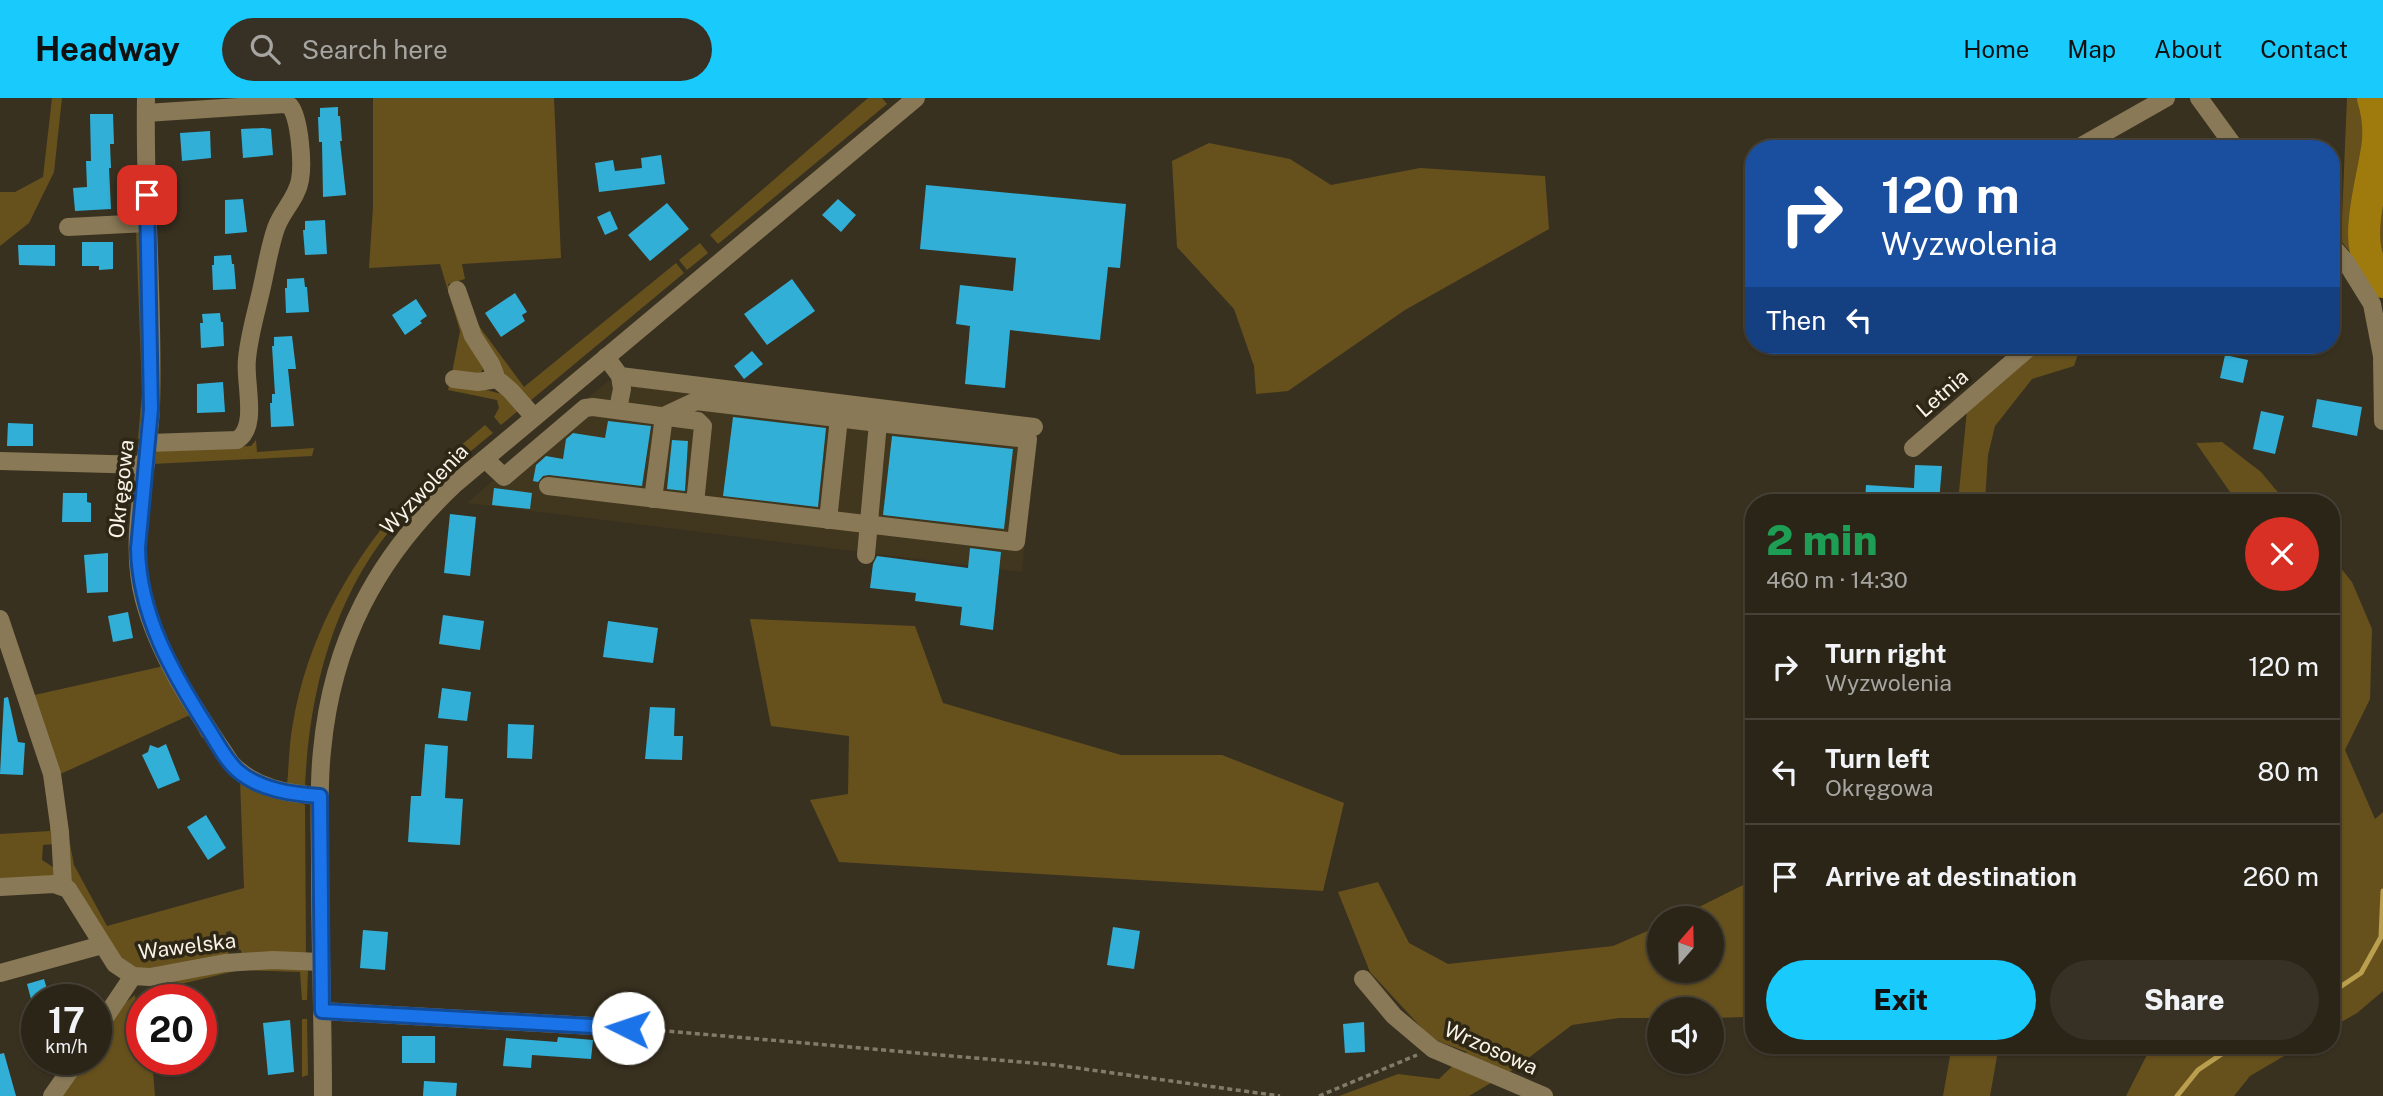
<!DOCTYPE html>
<meta charset="utf-8">
<style>
body{margin:0;font-family:"Public Sans",sans-serif;background:#373125;color:#f1f3f6;height:100vh;display:flex;flex-direction:column;font-size:26px;white-space:nowrap}
*{box-sizing:border-box;margin:0}
p{font-size:23px;color:#a6a5a2}
.icon{flex:none;width:38px;height:38px;fill:none;stroke:currentColor;stroke-width:2;stroke-linecap:round;stroke-linejoin:round}
.map{position:relative;flex:1;overflow:hidden}
.details{position:absolute;left:1745px;top:396px;width:595px;height:560px;display:flex;flex-direction:column;background:#2b2518;border-radius:28px;box-shadow:0 2px 5px #0004,0 0 0 2px #474237}
.details>*{flex:none}
.guide{position:absolute;left:1745px;top:42px;width:595px;height:214px;border-radius:28px;box-shadow:0 2px 5px #0004,0 0 0 2px #474237;background:#1a4fa0;color:#fff;overflow:hidden}
.needle{width:46px;rotate:20deg}
.buttons{position:absolute;left:1647px;top:808px;display:grid;gap:14px}
.buttons a{display:grid;place-items:center;width:77px;height:77px;border-radius:50%;background:#2b2518;box-shadow:0 2px 5px #0004,0 0 0 2px #474237;font-size:35px}
.speed{position:absolute;left:21px;top:886px;display:flex;gap:14px;font-size:35px;font-weight:700;text-align:center}
.speed>*{display:grid;place-content:center;width:91px;height:91px;border-radius:50%;background:#2b2518;box-shadow:0 2px 5px #0004,0 0 0 2px #474237;line-height:1}
.speed small{font-size:18px;font-weight:400}
.speed .limit{border:10px solid #d22;background:#fff;color:#111}
.pin{position:absolute;display:grid;place-items:center;width:60px;height:60px;color:#fff;margin:-30px;border-radius:14px;box-shadow:0 4px 10px #0006}
.me{position:absolute;width:77px;margin:-38px;rotate:274deg;stroke-linejoin:round;filter:drop-shadow(0 0 5px #0008)}
.turn{display:flex;align-items:center;gap:24px;height:147px;padding:0 21px;font-size:32px}
.turn .icon{width:91px;height:91px;stroke-width:2.5}
.turn b{display:block;font-size:49px;line-height:60px}
.then{display:flex;align-items:center;height:66px;padding:0 21px;background:#0003;gap:14px;font-size:26px}
.round{display:grid;place-items:center;flex:none;width:74px;height:74px;border-radius:37px;background:#373125}
.overview{display:flex;align-items:center;justify-content:space-between;height:119px;padding:0 21px}
h1{font-size:42px;font-weight:800;line-height:52px;color:#1e9e55}
.primary-button{display:flex;gap:14px;margin-top:auto;padding:14px 21px}
.primary-button a{flex:1;height:80px;border-radius:42px;background:#19cafc;color:#111;font-size:28px;font-weight:800;line-height:80px;text-align:center}
.primary-button a+a{background:#373125;color:#f1f3f6}
ul{padding:0;list-style:none}
li{display:flex;align-items:center;gap:21px;height:105px;padding:0 21px;border-top:2px solid #474237}
li div{flex:1}
li b{display:block;font-size:26px}
li em{font-style:normal}
header{display:flex;align-items:center;gap:42px;box-sizing:border-box;height:98px;padding:0 35px;background:#19cafc;color:#111}
header strong{font-size:33px}
nav{display:flex;gap:38px;margin-inline-start:auto;font-size:24px}
.search{width:490px;height:63px;background:#373125;display:flex;align-items:center;gap:18px;box-sizing:border-box;padding:0 24px;border-radius:38px;color:#a6a5a2;font-size:26px}
.map>svg:first-child{display:block}
.built{fill:#41361e}
.green{fill:#66511d}
.lines{fill:none;stroke-linecap:round;stroke-linejoin:round}
.stream{stroke:#ba9f4f;stroke-width:5}
.river{stroke:#9f7b0d;stroke-width:32}
.building{fill:#32afd7}
.path{stroke:#827b6c;stroke-width:3.5;stroke-dasharray:5 3.5;stroke-linecap:butt}
.minor{stroke:#897956;stroke-width:18}
.route-casing{stroke:#114b97;stroke-width:18}
.route{stroke:#1a73e8;stroke-width:12}
.labels{text-anchor:middle;dominant-baseline:central;stroke-width:7;stroke-linejoin:round;paint-order:stroke}
.street-label{font-size:21px;fill:#f9f4e9;stroke:#2e2716}
</style>
<header>
<strong>Headway</strong>
<div class="search"><svg class="icon" aria-label="search" viewBox="0 0 24 24"><circle cx="10" cy="10" r="6"/><path d="M15 15l6 6"/></svg>Search here</div>
<nav><a>Home</a><a>Map</a><a>About</a><a>Contact</a></nav>
</header>
<div class="map">
<svg width="2383" height="998" viewBox="0 0 2383 998">
<rect width="100%" height="100%" fill="#393120"/>
<polygon class="built" points="609,282 1036,336 1022,474 467,405"/>
<g class="green">
<polygon points="52,0 62,0 54,74 29,125 0,148 0,94 15,94 43,79"/>
<polygon points="373,0 554,0 561,160 462,166 465,181 448,186 461,226 484,270 478,278 452,275 460,233 440,166 369,170 373,109"/>
<polygon points="868,0 882,0 887,6 718,146 710,137"/>
<polygon points="2347,0 2383,0 2383,194 2341,143"/>
<polygon points="1209,45 1290,61 1331,87 1420,70 1545,78 1549,131 1405,212 1288,293 1256,296 1254,268 1234,211 1177,149 1172,63"/>
<polygon points="136,132 140,134 146,257 143,338 138,341 142,294"/>
<polygon points="700,145 708,155 687,172 679,162"/>
<polygon points="676,165 684,175 530,303 522,300 477,235 476,224 524,289"/>
<polygon points="2039,247 2080,250 2074,268 2032,281 1995,328 1988,357 1985,404 1958,404 1967,312"/>
<polygon points="450,283 506,297 519,312 501,327 494,319 499,310 497,302 448,292"/>
<path d="M485,327L493,335C461,361 430,387 402,418C335,492 309,591 305,689L287,688C289,667 289,645 293,625C310,526 363,442 433,373C449,356 468,342 485,327Z"/>
<polygon points="256,342 257,354 314,350 312,358 152,366 155,354 159,352 251,348"/>
<polygon points="2222,344 2261,374 2286,404 2237,404 2196,345"/>
<polygon points="2331,458 2352,484 2372,531 2370,601 2345,652 2375,721 2383,714 2383,893 2357,915 2331,930 2331,599 2336,549 2331,542"/>
<polygon points="750,521 915,528 943,605 1121,657 1222,657 1344,705 1323,793 839,764 810,702 848,696 849,638 771,628"/>
<polygon points="164,568 206,638 202,640 190,617 56,678 30,598"/>
<polygon points="240,682 305,707 306,858 242,860 241,852 236,851 231,833 226,834 229,861 142,873 120,863 68,784 63,709 74,767 107,828 244,790"/>
<polygon points="50,713 55,746 43,747 42,762 56,771 52,780 0,786 0,736 50,733"/>
<polygon points="1753,782 1753,915 1744,919 1712,920 1712,912 1659,912 1659,920 1619,920 1572,927 1511,973 1469,998 1339,998 1398,976 1439,981 1467,954 1432,941 1370,874 1338,794 1378,784 1409,845 1448,866 1613,848 1659,828 1659,873 1712,873 1712,821 1675,821"/>
<polygon points="225,869 308,871 307,902 302,902 300,874 240,872 168,889 169,880"/>
<polygon points="135,897 142,961 152,961 155,998 58,998 86,961 96,961 96,946 125,905"/>
<polygon points="302,921 307,921 308,977 302,979"/>
<polygon points="1952,947 1999,947 1990,998 1943,998"/>
<polygon points="2152,947 2303,947 2250,978 2234,998 2126,998"/>
</g>
<g class="lines">
<g class="stream">
<polyline points="2331,895 2361,875 2381,839 2383,793"/>
<polyline points="2177,998 2198,972 2235,947"/>
</g>
<path class="river" d="M2373,0C2377,13 2379,30 2378,43C2374,85 2346,153 2383,184"/>
</g>
<g class="building">
<polygon points="338,9 338,18 340,18 342,43 340,43 346,97 323,99 322,44 319,44 318,19 320,19 320,10"/>
<polygon points="90,16 113,16 114,46 110,46 111,70 109,70 111,111 75,113 73,90 87,89 86,63 91,63"/>
<polygon points="263,30 271,31 273,57 243,60 241,31"/>
<polygon points="210,33 211,60 182,63 180,35"/>
<polygon points="661,57 665,86 599,94 595,65 613,62 615,73 642,70 641,60"/>
<polygon points="926,87 1126,106 1120,170 1108,169 1100,242 1010,232 1005,290 965,286 970,228 956,226 960,187 1013,193 1016,160 920,151"/>
<polygon points="243,101 247,134 225,136 225,102"/>
<polygon points="838,101 856,117 841,134 822,117"/>
<polygon points="667,105 689,131 650,163 628,137"/>
<polygon points="610,113 618,131 605,137 597,119"/>
<polygon points="325,122 327,156 305,157 303,132 305,132 305,123"/>
<polygon points="82,144 113,144 113,171 99,172 99,168 82,168"/>
<polygon points="18,147 55,147 55,168 19,167"/>
<polygon points="231,157 232,166 234,166 236,191 213,192 212,167 214,167 214,158"/>
<polygon points="304,180 305,189 307,189 309,214 286,215 285,190 287,190 287,181"/>
<polygon points="792,181 815,213 767,247 744,216"/>
<polygon points="515,195 527,214 522,217 525,223 501,239 485,215"/>
<polygon points="416,201 427,218 420,223 422,225 405,237 392,217"/>
<polygon points="220,215 221,224 223,224 224,248 201,250 200,225 203,225 202,216"/>
<polygon points="292,238 296,271 288,271 294,328 271,329 270,305 272,305 272,296 275,296 272,248 274,248 274,239"/>
<polygon points="752,253 763,266 744,281 734,268"/>
<polygon points="2225,257 2248,262 2243,285 2220,280"/>
<polygon points="223,284 225,314 197,315 197,286"/>
<polygon points="2317,301 2362,309 2357,338 2312,329"/>
<polygon points="2261,313 2284,318 2275,356 2253,351"/>
<polygon points="733,319 826,330 818,409 723,398"/>
<polygon points="608,323 651,328 642,388 549,377 543,378 538,384 533,383 536,367 546,358 563,361 566,341 573,335 605,340"/>
<polygon points="8,325 33,326 33,348 7,348"/>
<polygon points="892,338 1013,351 1004,431 883,417"/>
<polygon points="672,342 688,343 685,393 667,391"/>
<polygon points="1915,367 1942,368 1939,404 1865,404 1866,387 1914,390"/>
<polygon points="494,390 532,395 530,411 492,407"/>
<polygon points="63,395 87,395 87,404 91,405 91,424 62,424"/>
<polygon points="450,416 476,419 470,478 444,475"/>
<polygon points="970,450 1001,454 993,532 960,527 962,509 915,503 916,495 870,490 873,466 877,458 968,470"/>
<polygon points="108,455 108,494 87,495 84,457"/>
<polygon points="128,514 133,540 113,544 108,518"/>
<polygon points="443,517 484,523 480,552 439,546"/>
<polygon points="608,523 658,530 653,565 603,559"/>
<polygon points="442,590 471,594 467,623 438,620"/>
<polygon points="8,599 18,644 25,645 23,677 0,676 4,600"/>
<polygon points="650,609 675,610 674,638 683,638 682,662 645,661"/>
<polygon points="508,626 534,627 532,661 507,660"/>
<polygon points="166,646 180,682 158,691 142,657 148,654 150,647 158,650"/>
<polygon points="425,646 448,648 445,700 463,701 460,747 408,744 411,698 421,698"/>
<polygon points="206,717 226,750 208,762 187,729"/>
<polygon points="1113,829 1140,833 1134,871 1107,867"/>
<polygon points="363,832 388,834 385,872 360,870"/>
<polygon points="44,881 50,901 31,901 27,886"/>
<polygon points="290,922 294,974 268,977 263,925"/>
<polygon points="1364,924 1365,954 1345,955 1343,926"/>
<rect x="402" y="938" width="33" height="27"/>
<polygon points="558,939 593,942 591,961 532,957 531,970 503,968 506,940 557,944"/>
<polygon points="4,955 16,998 0,998 0,956"/>
<polygon points="424,983 457,985 456,998 423,998"/>
</g>
<g class="lines">
<g class="path">
<polyline points="644,931 1055,967 1280,998"/>
<polyline points="1319,998 1417,957"/>
</g>
<g class="minor">
<path d="M146,0C144,102 154,205 151,307C149,371 127,439 144,502C160,562 198,615 231,665C254,690 288,696 320,698"/>
<polyline points="2199,0 2236,51"/>
<path d="M146,15L284,6L290,8C300,21 303,66 300,82C297,100 282,113 276,130C269,150 266,172 261,193C256,215 249,238 247,261C244,284 259,329 237,342L149,345"/>
<polyline points="2076,51 2166,0"/>
<polyline points="68,129 147,125"/>
<polyline points="2331,147 2346,164 2372,206 2382,258 2383,323"/>
<polyline points="457,192 473,238 491,266 497,281 511,293 534,319"/>
<polyline points="606,259 620,278 1034,329"/>
<polyline points="454,281 478,284 497,281"/>
<polyline points="618,311 622,291 620,278"/>
<polyline points="1913,350 2032,247"/>
<polyline points="485,361 504,379 585,310 593,309 698,323 703,328 695,405"/>
<polyline points="0,363 146,367"/>
<polyline points="548,388 1016,444 1028,341 878,325"/>
<polyline points="653,401 664,318 696,303 878,325 866,457"/>
<polyline points="828,422 839,320"/>
<polyline points="0,521 52,676 60,734 63,788"/>
<polyline points="0,789 54,786 68,791 115,866 133,878 150,879 225,865 273,862 321,864"/>
<polyline points="0,875 102,847"/>
<polyline points="1363,881 1394,918 1433,951 1544,998"/>
<polyline points="322,913 628,930"/>
<polyline points="96,933 133,878"/>
<polyline points="52,998 78,961"/>
<path d="M323,998C323,920 320,842 320,765C320,728 318,690 322,653C332,544 376,460 456,385L916,0"/>
</g>
</g>
<g class="lines">
<g class="route-casing">
<path id="route" d="M147,97L151,311L138,450C139,517 172,574 207,629C217,644 225,662 238,673C260,692 292,696 320,698L322,913L628,930"/>
</g>
<use href="#route" class="route"/>
</g>
<g class="labels">
<g class="street-label">
<text transform="translate(1942 295) rotate(-41)">Letnia</text>
<text transform="translate(121 391) rotate(-84)">Okręgowa</text>
<text transform="translate(424 391) rotate(-46)">Wyzwolenia</text>
<text transform="translate(187 848) rotate(-7)">Wawelska</text>
<text transform="translate(1491 950) rotate(24)">Wrzosowa</text>
</g>
</g>
</svg>
<div class="buttons">
<a><svg class="needle" viewBox="-14 -14 28 28"><path d="M0-13l5 13h-10z" fill="#e53935"/><path d="M0 13l5-13h-10z" fill="#a6a5a2"/></svg></a>
<a><svg class="icon" aria-label="sound" viewBox="0 0 24 24"><path d="M4 9h4l5-4v14l-5-4H4zM17 9q2 3 0 6"/></svg></a>
</div>
<div class="speed"><div>17<small>km/h</small></div><div class="limit">20</div></div>
<div class="pin" style="left:147px;top:97px;background:#d93025"><svg class="icon" aria-label="arrive" viewBox="0 0 24 24"><path d="M6 21V4h12l-3 4 3 4H6"/></svg></div>
<svg class="me" style="left:628px;top:930px" viewBox="-20 -20 40 40"><circle r="19" fill="#fff"/><path d="M0-13L10 11 0 6-10 11z" fill="#1a73e8"/></svg>
<div class="guide">
<div class="turn"><svg class="icon" aria-label="right" viewBox="0 0 24 24"><path d="M7 20v-9h11M14 6l5 5-5 5"/></svg><div><b>120 m</b>Wyzwolenia</div></div>
<div class="then">Then<svg class="icon" aria-label="left" viewBox="0 0 24 24"><path d="M17 20v-9H6M10 6l-5 5 5 5"/></svg></div>
</div>
<section class="details">
<div class="overview"><div><h1>2 min</h1><p>460 m · 14:30</p></div><a class="round" style="background:#d93025;color:#fff"><svg class="icon" aria-label="close" viewBox="0 0 24 24"><path d="M6 6l12 12M18 6L6 18"/></svg></a></div>
<ul>
<li><svg class="icon" aria-label="right" viewBox="0 0 24 24"><path d="M7 20v-9h11M14 6l5 5-5 5"/></svg><div><b>Turn right</b><p>Wyzwolenia</p></div><em>120 m</em></li>
<li><svg class="icon" aria-label="left" viewBox="0 0 24 24"><path d="M17 20v-9H6M10 6l-5 5 5 5"/></svg><div><b>Turn left</b><p>Okręgowa</p></div><em>80 m</em></li>
<li><svg class="icon" aria-label="arrive" viewBox="0 0 24 24"><path d="M6 21V4h12l-3 4 3 4H6"/></svg><div><b>Arrive at destination</b></div><em>260 m</em></li>
</ul>
<div class="primary-button"><a>Exit</a><a>Share</a></div>
</section>
</div>
